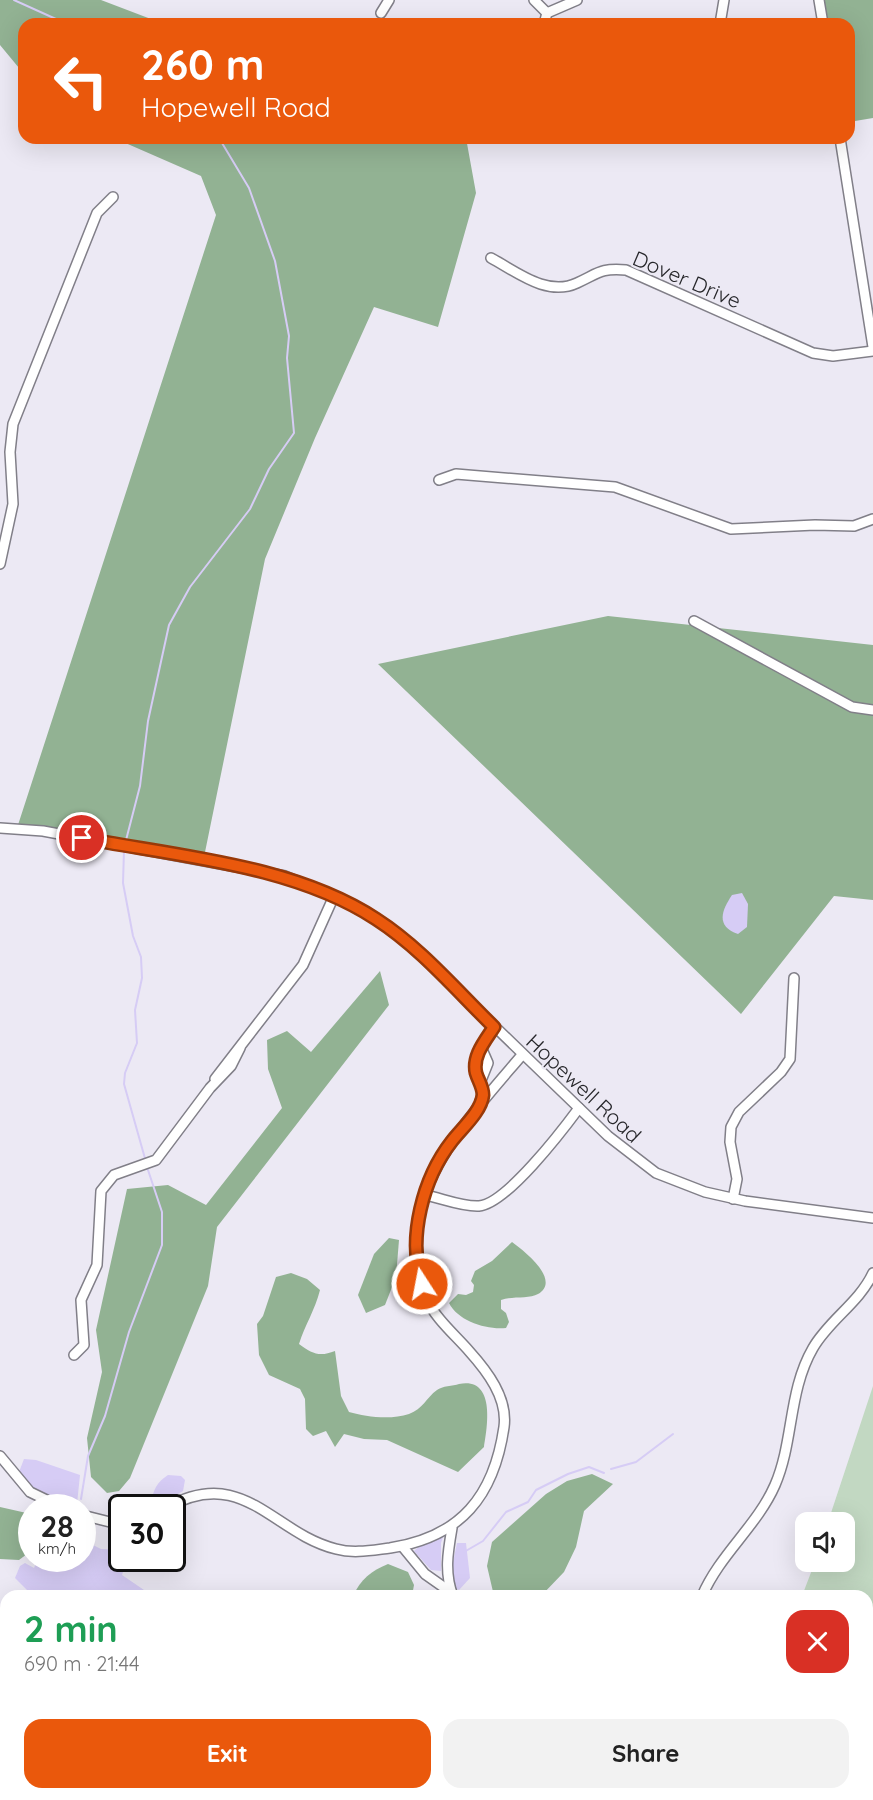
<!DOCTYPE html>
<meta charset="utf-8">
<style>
body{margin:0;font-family:Quicksand,sans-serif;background:#f2f2f2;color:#222;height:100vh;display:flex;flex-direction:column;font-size:22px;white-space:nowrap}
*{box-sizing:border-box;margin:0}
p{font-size:20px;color:#767676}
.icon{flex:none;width:33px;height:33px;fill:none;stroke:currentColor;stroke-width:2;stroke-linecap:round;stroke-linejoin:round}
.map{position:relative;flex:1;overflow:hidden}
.sheet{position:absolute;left:0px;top:1590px;width:873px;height:210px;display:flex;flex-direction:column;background:#fff;border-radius:18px 18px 0 0;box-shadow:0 6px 24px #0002}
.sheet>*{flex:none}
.banner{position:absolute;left:18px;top:18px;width:837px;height:126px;border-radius:18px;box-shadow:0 6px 24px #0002;background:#ea580c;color:#fff;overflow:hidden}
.controls{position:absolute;left:795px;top:1512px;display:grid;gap:12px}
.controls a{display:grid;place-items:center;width:60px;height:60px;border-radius:12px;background:#fff;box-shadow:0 6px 24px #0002;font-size:30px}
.speed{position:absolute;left:18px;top:1494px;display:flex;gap:12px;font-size:30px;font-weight:700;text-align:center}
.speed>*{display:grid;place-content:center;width:78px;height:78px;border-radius:50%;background:#fff;box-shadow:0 6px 24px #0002;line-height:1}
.speed small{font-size:15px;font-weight:400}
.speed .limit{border:3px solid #111;border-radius:9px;background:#fff;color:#111}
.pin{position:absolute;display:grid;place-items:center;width:51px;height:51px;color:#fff;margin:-26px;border:3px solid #fff;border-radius:50%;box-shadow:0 2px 6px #0007}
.me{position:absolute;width:66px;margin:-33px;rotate:349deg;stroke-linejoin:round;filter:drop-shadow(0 0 4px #0008)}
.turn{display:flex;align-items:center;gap:21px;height:126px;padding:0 24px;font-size:27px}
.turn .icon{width:78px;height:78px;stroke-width:2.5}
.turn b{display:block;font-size:42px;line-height:51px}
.round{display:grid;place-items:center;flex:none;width:63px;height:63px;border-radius:18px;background:#f2f2f2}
.head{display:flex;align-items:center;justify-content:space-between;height:102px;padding:0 24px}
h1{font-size:36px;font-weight:700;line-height:45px;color:#1e9e55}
.action{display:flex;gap:12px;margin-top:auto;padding:12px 24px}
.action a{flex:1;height:69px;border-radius:18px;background:#ea580c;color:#fff;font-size:24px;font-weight:700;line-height:69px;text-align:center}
.action a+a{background:#f2f2f2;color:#222}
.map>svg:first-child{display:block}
.green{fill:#c2d8c2}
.forest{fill:#92b293}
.water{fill:#d6ccf5}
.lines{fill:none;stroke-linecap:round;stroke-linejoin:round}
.stream{stroke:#d6ccf5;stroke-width:2}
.minor-casing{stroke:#817f88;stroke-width:12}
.minor{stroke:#fff;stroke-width:9}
.route-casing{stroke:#983908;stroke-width:15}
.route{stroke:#ea580c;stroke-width:10}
.labels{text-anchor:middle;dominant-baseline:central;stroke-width:4.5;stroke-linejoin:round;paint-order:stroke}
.street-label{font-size:21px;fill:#27272b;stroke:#ece9f4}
</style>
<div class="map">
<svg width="873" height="1800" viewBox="0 0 873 1800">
<rect width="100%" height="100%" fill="#ece9f4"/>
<polygon class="green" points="873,1386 873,1717 867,1714 867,1596 802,1596 815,1562 844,1562 844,1522 828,1522"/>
<g class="forest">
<polygon points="0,0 101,0 164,24 24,24 24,74 0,45"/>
<polygon points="816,0 873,0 873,118 849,122 849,24 820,24"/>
<polygon points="114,138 466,138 476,193 438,327 374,307 315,438 265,559 204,857 18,825 216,215 201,176"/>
<polygon points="608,616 873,645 873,900 834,896 741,1014 378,664"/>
<polygon points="380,971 389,1005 217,1227 208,1286 130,1478 119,1491 107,1493 91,1477 87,1438 102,1372 96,1330 127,1189 168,1185 206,1205 282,1108 268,1069 267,1040 287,1031 311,1052"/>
<polygon points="389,1238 399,1240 396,1277 385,1305 366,1313 358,1295 374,1254"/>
<path d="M512,1242C523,1250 562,1280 538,1294C529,1299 512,1296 501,1300V1309L506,1313L509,1322L506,1328C486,1330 458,1321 449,1303L458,1294L466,1295L473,1292L474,1285L471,1281L475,1271L492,1261Z"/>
<path d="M291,1273L307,1279L320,1290C315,1310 305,1325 299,1344C312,1354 320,1357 335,1351L341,1396L349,1412C366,1417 391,1420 409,1414C423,1409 426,1398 437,1390C442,1386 453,1386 459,1384C495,1377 488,1424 484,1447L458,1472L387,1440L364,1439L344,1434L335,1447L326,1431L313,1436L306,1429L305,1399L300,1389L269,1375L259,1355L257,1324L263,1316L276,1277Z"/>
<polygon points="592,1474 613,1484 584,1511 576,1547 564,1572 541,1596 494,1596 487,1566 492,1542 546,1494 567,1481"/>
<polygon points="0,1507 31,1514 31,1551 19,1560 0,1559"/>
<path d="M388,1564L408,1572L414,1585L412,1596H353C361,1579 371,1571 388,1564Z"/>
<polygon points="0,1673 6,1681 6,1787 0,1777"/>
<polygon points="11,1794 69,1794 71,1800 15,1800"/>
</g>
<g class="water">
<path d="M742,893L748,904L747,927L738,934C715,926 722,910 732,895Z"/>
<path d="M24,1459L36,1460L80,1475L77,1504L74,1506C53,1498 31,1492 19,1472Z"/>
<path d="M168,1475L181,1476L185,1480L183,1491L158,1506L151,1503C153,1490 157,1482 168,1475Z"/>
<polygon points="444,1534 441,1543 441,1571 431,1570 414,1551 423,1543"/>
<polygon points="83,1540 101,1549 121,1550 122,1558 127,1559 122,1575 144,1590 148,1596 33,1596 15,1578 20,1566 25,1563 34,1568 38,1559 82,1558"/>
<polygon points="457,1543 466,1543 470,1578 459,1590 453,1587 451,1572"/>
<polygon points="274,1794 323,1794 319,1800 288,1800"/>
<polygon points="764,1794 819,1794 825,1795 825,1798 745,1800"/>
</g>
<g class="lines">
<g class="stream">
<polyline points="14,0 67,24"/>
<polyline points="125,844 140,786 148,721 169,625 190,587 250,509 269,469 294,433 287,358 289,336 275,261 249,188 219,138"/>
<polyline points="124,850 123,883 133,936 141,957 142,978 135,1010 137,1043 125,1073 124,1084 146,1162"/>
<polyline points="611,1469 636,1462 673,1434"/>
<polyline points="81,1499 88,1456 105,1416 129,1332 162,1245 162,1212 147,1167"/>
<polyline points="464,1552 483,1541 506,1512 528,1502 536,1490 568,1474 589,1467 604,1473"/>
<polyline points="354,1794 356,1800"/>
</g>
<g class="minor-casing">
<g id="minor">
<polyline points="534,0 547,13"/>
<polyline points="819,0 823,24"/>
<polyline points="381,13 389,0"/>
<polyline points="544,24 547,13 577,0"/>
<polyline points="720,24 724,0"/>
<polyline points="840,138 873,347"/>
<path d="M491,258C517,272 547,297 577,283C599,273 600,268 626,270L813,353L833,356L873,351"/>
<polyline points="439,480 456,474 615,487 731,529 815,525 854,526 873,519"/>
<polyline points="0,564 13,504 10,452 13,424 97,213 113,197"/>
<polyline points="694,621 852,707 873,710"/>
<polyline points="0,828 43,831 285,876 352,904 401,936 608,1136 656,1173 705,1192 745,1201 873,1218"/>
<polyline points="215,1079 303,965 334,896"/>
<polyline points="480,1083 488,1063 481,1047"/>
<path d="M480,1102C485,1090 478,1083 476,1070C473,1054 485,1040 494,1027"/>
<path d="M425,1195C441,1198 462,1207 479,1206C506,1204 562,1131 579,1108"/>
<polyline points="733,1199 737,1179 730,1142 731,1127 739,1112 781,1072 790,1059 794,978"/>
<polyline points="74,1355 84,1345 81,1300 97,1265 101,1191 114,1175 156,1160 210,1088 231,1066 240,1048"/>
<polyline points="0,1456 30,1492 63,1508"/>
<path d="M166,1508C243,1464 272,1533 336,1549C354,1554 373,1550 390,1548C461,1537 494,1496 504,1427C508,1398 487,1371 469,1351C455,1335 435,1318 426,1298C386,1203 465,1122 522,1055"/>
<polyline points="82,1515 122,1525"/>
<path d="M452,1528C448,1551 444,1573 453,1596"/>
<polyline points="402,1546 425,1574 452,1593"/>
<path d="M702,1596C720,1554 757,1526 775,1485C794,1441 788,1391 813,1348C829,1320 859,1303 873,1273"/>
<polyline points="495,1800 497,1794"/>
<polyline points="629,1800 632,1794"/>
</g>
</g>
<use href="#minor" class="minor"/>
</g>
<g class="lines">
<g class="route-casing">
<path id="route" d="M82,838C177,856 294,865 376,919C421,948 456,990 494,1027C485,1041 472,1056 476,1073C478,1080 483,1087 483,1095C481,1112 462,1128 452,1141C423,1178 407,1238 422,1284"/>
</g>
<use href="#route" class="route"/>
</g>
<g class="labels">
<g class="street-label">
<text transform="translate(687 279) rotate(23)">Dover Drive</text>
<text transform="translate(584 1088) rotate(43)">Hopewell Road</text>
</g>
</g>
</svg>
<div class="controls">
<a><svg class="icon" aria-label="sound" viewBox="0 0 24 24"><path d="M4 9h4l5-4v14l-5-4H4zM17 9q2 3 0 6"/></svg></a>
</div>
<div class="speed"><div>28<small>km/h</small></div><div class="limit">30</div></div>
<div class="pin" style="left:82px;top:838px;background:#d93025"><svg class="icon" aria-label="arrive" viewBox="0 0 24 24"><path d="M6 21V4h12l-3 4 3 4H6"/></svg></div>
<svg class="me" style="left:422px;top:1284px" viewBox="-20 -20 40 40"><circle r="17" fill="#ea580c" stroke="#fff" stroke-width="3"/><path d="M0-11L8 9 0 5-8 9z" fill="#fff"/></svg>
<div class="banner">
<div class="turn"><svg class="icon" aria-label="left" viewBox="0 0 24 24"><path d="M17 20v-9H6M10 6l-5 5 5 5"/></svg><div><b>260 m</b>Hopewell Road</div></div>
</div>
<section class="sheet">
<div class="head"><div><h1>2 min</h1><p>690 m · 21:44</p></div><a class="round" style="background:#d93025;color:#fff"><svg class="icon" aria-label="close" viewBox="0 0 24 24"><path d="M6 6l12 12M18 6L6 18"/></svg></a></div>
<div class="action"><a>Exit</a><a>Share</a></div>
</section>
</div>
